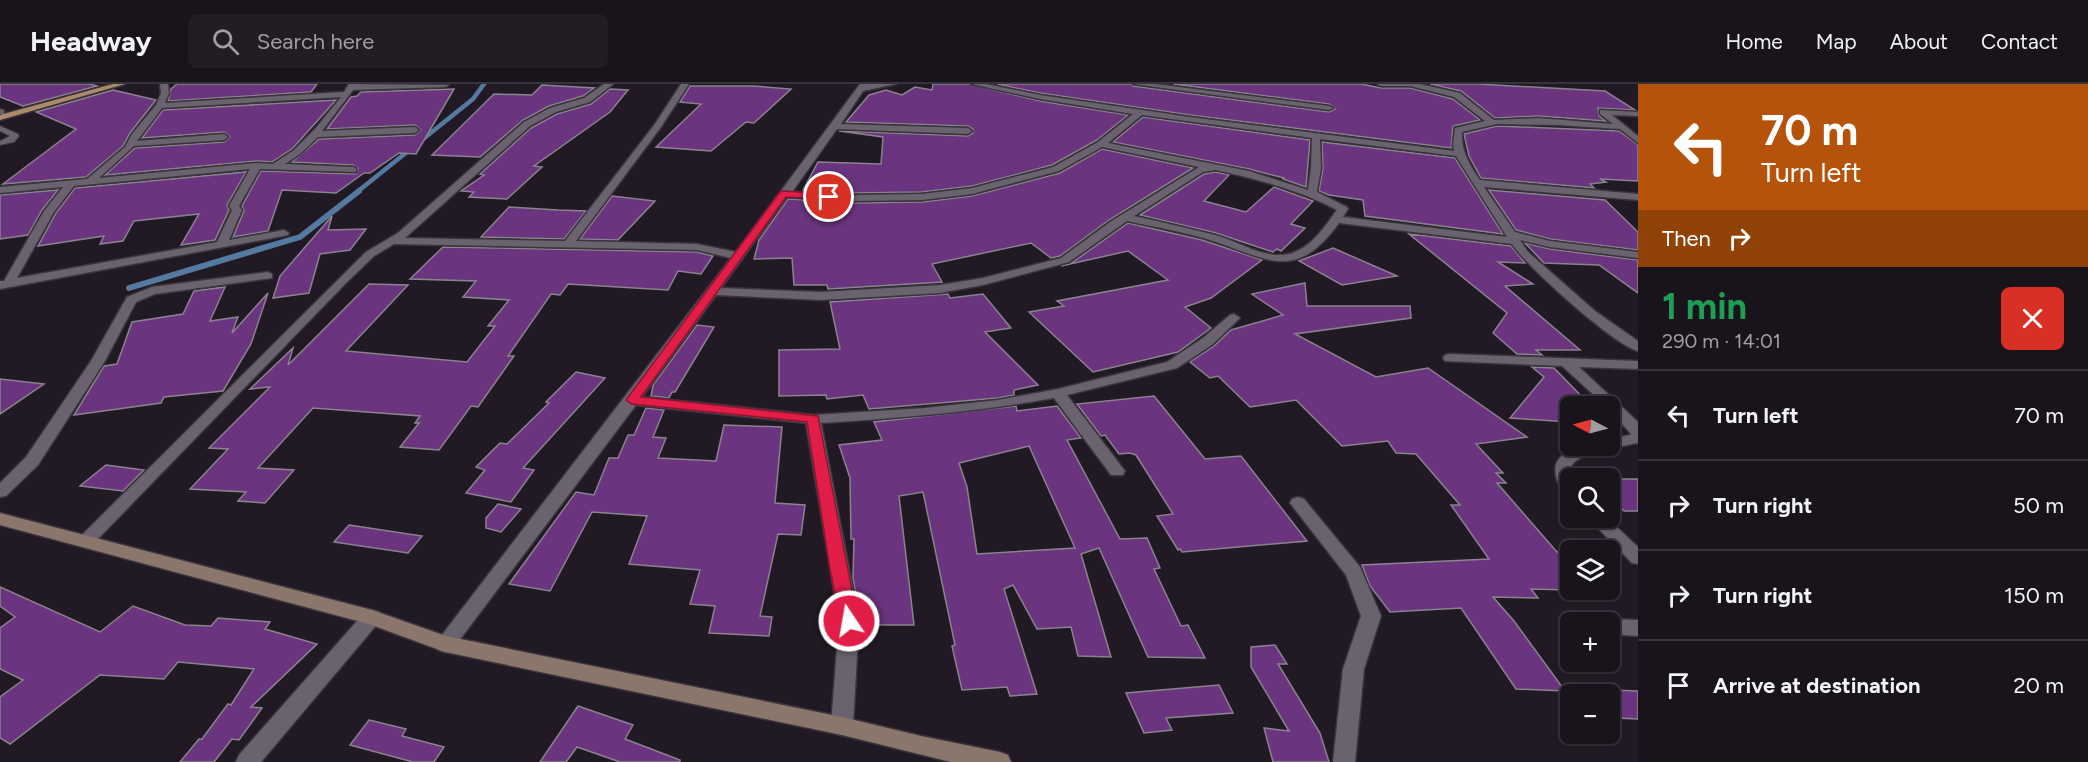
<!DOCTYPE html>
<meta charset="utf-8">
<style>
body{margin:0;font-family:Figtree,sans-serif;background:#221d24;color:#f1f3f6;height:100vh;display:flex;flex-direction:column;font-size:22px;white-space:nowrap}
*{box-sizing:border-box;margin:0}
p{font-size:20px;color:#9f9ea3}
.icon{flex:none;width:33px;height:33px;fill:none;stroke:currentColor;stroke-width:2;stroke-linecap:round;stroke-linejoin:round}
.map{position:relative;flex:1;overflow:hidden}
.drawer{display:flex;flex-direction:column;background:#19141b;width:450px}
.drawer>*{flex:none}
.banner{background:#b45309;color:#fff;overflow:hidden}
.needle{width:39px;rotate:276deg}
.fabs{position:absolute;left:1560px;top:312px;display:grid;gap:12px}
.fabs a{display:grid;place-items:center;width:60px;height:60px;border-radius:9px;background:#19141b;box-shadow:0 2px 4px #0004,0 0 0 2px #37333a;font-size:30px}
.pin{position:absolute;display:grid;place-items:center;width:51px;height:51px;color:#fff;margin:-26px;border:3px solid #fff;border-radius:50%;box-shadow:0 2px 6px #0007}
.me{position:absolute;width:66px;margin:-33px;rotate:348deg;stroke-linejoin:round;filter:drop-shadow(0 0 4px #0008)}
.turn{display:flex;align-items:center;gap:21px;height:126px;padding:0 24px;font-size:27px}
.turn .icon{width:78px;height:78px;stroke-width:2.5}
.turn b{display:block;font-size:42px;line-height:51px}
.then{display:flex;align-items:center;height:57px;padding:0 24px;background:#0003;gap:12px;font-size:22px}
.round{display:grid;place-items:center;flex:none;width:63px;height:63px;border-radius:9px;background:#221d24}
.overview{display:flex;align-items:center;justify-content:space-between;height:102px;padding:0 24px}
h1{font-size:36px;font-weight:700;line-height:45px;color:#1e9e55}
ul{padding:0;list-style:none}
li{display:flex;align-items:center;gap:18px;height:90px;padding:0 24px;border-top:2px solid #37333a}
li div{flex:1}
li b{display:block;font-size:22px}
li em{font-style:normal}
header{display:flex;align-items:center;gap:36px;box-sizing:border-box;height:84px;padding:0 30px;background:#19141b;border-bottom:2px solid #37333a}
header strong{font-size:28px}
nav{display:flex;gap:33px;margin-inline-start:auto;font-size:21px}
.search{width:420px;height:54px;background:#221d24;display:flex;align-items:center;gap:15px;box-sizing:border-box;padding:0 21px;border-radius:9px;color:#9f9ea3;font-size:22px}
main{display:flex;flex:1;min-height:0}
.map>svg:first-child{display:block}
.lines{fill:none;stroke-linecap:round;stroke-linejoin:round}
.stream-far1{stroke:#557a9f;stroke-width:4.5}
.stream{stroke:#557a9f;stroke-width:6}
.building{fill:#6a357e;stroke:#8b828f;stroke-width:1.5;fill-rule:evenodd}
.lane-casing{stroke:#3a353c;stroke-width:2}
.street-casing{stroke:#3a353c;stroke-width:3}
.secondary-casing{stroke:#3a353c;stroke-width:3}
.primary-casing{stroke:#3a353c;stroke-width:3}
.lane{fill:#6a626e;fill-rule:evenodd}
.street{fill:#6a626e;fill-rule:evenodd}
.secondary{fill:#8b766c;fill-rule:evenodd}
.primary{fill:#ac8a6a;fill-rule:evenodd}
.route{fill:#e11d48;stroke:#92132f;stroke-width:1.5}
</style>
<header>
<strong>Headway</strong>
<div class="search"><svg class="icon" aria-label="search" viewBox="0 0 24 24"><circle cx="10" cy="10" r="6"/><path d="M15 15l6 6"/></svg>Search here</div>
<nav><a>Home</a><a>Map</a><a>About</a><a>Contact</a></nav>
</header>
<main>
<div class="map">
<svg width="1638" height="678" viewBox="0 0 1638 678">
<rect width="100%" height="100%" fill="#211a24"/>
<g class="lines">
<polyline class="stream-far1" points="357,108 473,15 484,0"/>
<polyline class="stream" points="129,204 300,153 359,107"/>
</g>
<g class="building">
<polygon points="0,0 90,0 97,2 23,22 0,13"/>
<polygon points="177,0 317,0 311,8 168,17 171,5"/>
<polygon points="933,0 969,0 1040,17 1128,31 1097,56 1052,81 972,102 922,108 852,109 803,106 818,78 881,80 883,53 839,47 968,52 973,49 973,45 968,42 846,38 869,11 886,6 902,11 915,3 932,6"/>
<polygon points="997,0 1131,0 1133,2 1329,28 1335,25 1329,20 1173,0 1361,0 1381,4 1410,4 1453,15 1480,36 1453,42 1451,64 1190,31 1040,9"/>
<polygon points="1430,0 1477,0 1605,7 1635,26 1598,24 1599,32 1606,37 1538,32 1495,34 1461,7"/>
<polygon points="542,1 594,4 583,12 549,22 523,36 480,73 432,71 494,10 532,11"/>
<polygon points="690,2 753,2 791,5 754,39 746,38 711,67 656,63 701,20 680,18"/>
<polygon points="454,5 416,70 399,69 370,89 364,89 336,109 282,106 268,147 233,153 244,127 242,122 261,87 356,90 358,84 353,81 292,78 319,55 415,51 421,46 415,41 327,45 351,13 357,12 361,8"/>
<polygon points="610,5 628,6 610,28 534,82 542,83 507,115 469,113 474,108 461,107 484,91 480,90 531,44 557,30 591,20"/>
<polygon points="113,6 156,16 130,49 123,62 86,93 3,100 76,45 36,28"/>
<polygon points="336,16 293,64 272,78 257,77 105,91 135,64 224,58 230,53 224,48 142,54 163,26"/>
<polygon points="1143,33 1310,56 1306,103 1283,95 1284,94 1249,85 1113,58"/>
<polygon points="1497,42 1619,47 1638,61 1638,97 1600,95 1606,98 1590,100 1594,104 1481,94 1469,72 1464,50"/>
<polygon points="1322,58 1455,74 1503,150 1365,132 1363,116 1329,111 1319,107 1323,84"/>
<polygon points="1102,65 1193,84 1109,136 1060,172 1051,174 1031,159 932,180 942,198 828,205 827,201 794,201 792,174 754,175 759,156 788,115 852,119 922,118 972,112 1060,89"/>
<polygon points="246,88 227,121 229,126 215,156 181,161 199,130 134,137 123,157 100,160 104,152 38,162 56,129 75,104"/>
<polygon points="1216,88 1229,91 1204,117 1246,128 1274,103 1313,117 1291,140 1305,144 1281,167 1277,165 1273,168 1216,149 1140,131 1204,90"/>
<polygon points="58,106 42,126 28,151 0,155 0,111"/>
<polygon points="1489,106 1605,116 1638,148 1638,166 1550,155 1516,146"/>
<polygon points="612,112 655,117 618,156 580,155"/>
<polygon points="509,123 558,126 586,127 564,155 481,153"/>
<polygon points="332,132 328,146 366,145 350,166 320,170 309,209 273,214 280,192"/>
<polygon points="1128,139 1202,156 1262,176 1211,214 1185,223 1211,244 1178,268 1093,288 1029,228 1064,222 1057,217 1168,196 1128,167 1061,182 1070,180"/>
<polygon points="1409,150 1511,162 1525,179 1498,178 1533,200 1505,202 1580,266 1536,266 1542,271 1517,270 1493,249 1507,229"/>
<polygon points="1525,159 1550,165 1638,176 1638,209 1599,181 1544,179"/>
<polygon points="443,163 697,168 713,172 701,190 678,187 668,206 568,200 560,211 551,210 508,272 514,272 478,323 471,322 439,366 400,363 419,339 415,339 420,332 313,324 258,384 294,386 265,419 238,417 246,408 190,405 228,365 209,364 270,303 250,305 293,264 288,281 369,200 408,201 346,267 467,278 495,242 488,242 509,216 463,213 476,197 410,195"/>
<polygon points="1333,164 1397,192 1342,201 1299,177"/>
<polygon points="1305,199 1307,222 1410,222 1411,234 1295,250 1376,293 1428,284 1527,353 1476,360 1503,389 1496,389 1506,399 1497,399 1557,468 1570,468 1570,506 1531,505 1538,514 1493,513 1514,537 1565,607 1516,605 1461,524 1390,528 1370,502 1362,481 1489,475 1451,421 1460,421 1416,370 1396,369 1388,357 1342,362 1296,316 1250,323 1218,292 1210,294 1190,278 1214,262 1231,246 1283,231 1252,210"/>
<polygon points="225,203 210,237 238,233 232,249 268,209 251,260 223,307 164,313 161,319 74,331 104,282 117,280 132,238 183,230 194,207"/>
<polygon points="948,210 950,214 983,210 1011,244 985,248 1038,301 1014,306 1014,311 998,314 869,325 863,311 827,315 826,311 779,312 779,266 840,265 830,218"/>
<polygon points="697,241 714,243 675,308 672,308 669,314 651,312 653,301"/>
<polygon points="1532,283 1554,284 1591,322 1570,322 1570,338 1510,334 1544,293"/>
<polygon points="576,288 605,294 523,384 534,386 511,418 466,409 485,386 476,383 500,359 507,360 549,319 546,318"/>
<polygon points="0,295 44,300 0,330"/>
<polygon points="1154,312 1205,375 1241,372 1307,457 1182,468 1180,465 1178,466 1157,432 1173,430 1136,371 1130,369 1119,370 1105,351 1101,352 1077,320"/>
<path d="M1016,322L1017,327L1057,322L1081,354L1067,356L1120,455L1147,454L1160,484L1154,485L1181,542L1188,541L1205,574L1148,573L1099,464L1081,470L1111,573L1078,572L1071,543L1037,545L1013,501L1004,505L1037,610L1010,612L1007,603L962,606L952,562L955,561L923,408L899,412L914,541H861L853,494L854,455H851L850,394L839,361L882,356L874,338ZM1029,362L1075,464L977,470L967,403L959,379Z"/>
<polygon points="646,324 664,326 653,353 666,354 658,374 716,377 724,341 782,343 775,419 805,421 801,451 778,450 760,532 772,533 769,552 709,549 715,522 690,520 700,486 629,480 647,432 592,428 550,507 509,500 576,408 594,411 609,374 618,374 628,351 634,351"/>
<polygon points="106,381 144,386 123,407 80,402"/>
<polygon points="1610,395 1638,395 1638,427 1624,427 1610,414"/>
<polygon points="498,420 521,425 501,448 486,444 486,434"/>
<polygon points="349,441 422,452 408,469 334,458"/>
<polygon points="0,503 100,548 133,522 185,541 211,542 218,534 270,538 265,545 317,560 251,623 262,624 239,656 232,655 214,678 180,678 199,655 202,655 228,620 231,621 254,585 178,578 164,595 100,591 10,660 0,654 0,613 23,596 0,585 0,544 15,533 0,522"/>
<polygon points="1275,561 1287,580 1278,580 1320,649 1329,678 1273,678 1264,644 1289,647 1251,583 1251,563"/>
<polygon points="1219,601 1233,629 1166,634 1172,646 1144,649 1126,609"/>
<polygon points="1610,606 1638,607 1638,635 1616,634 1610,625"/>
<polygon points="578,622 633,641 625,655 680,676 680,678 620,678 577,663 566,678 540,678"/>
<polygon points="369,636 406,645 402,652 444,663 434,678 413,678 350,661"/>
</g>
<g class="lines">
<g class="lane-casing">
<g id="lane">
<polygon points="0,25 4,26 4,30 0,30"/>
<polygon points="0,42 18,50 19,52 14,58 0,61 0,57 10,52 0,47"/>
</g>
</g>
<g class="street-casing">
<g id="street">
<path d="M160,0H168L169,9L165,19L344,8L349,0L449,1L445,3L353,6L322,47L415,43L419,46L415,49L318,53L300,70L285,80L353,83L356,84V88L260,85L239,122L242,126L229,156L284,146L289,149L288,151L0,205V197H4L44,127L63,103L0,109V103L87,95L125,63L132,50L156,21L161,9ZM341,13L316,44L294,66L273,80L257,79L99,94L134,62L224,56L228,53L224,50L137,57L162,24ZM250,85L229,122L232,126L217,158L17,194L54,128L74,102Z"/>
<path d="M604,0H613L590,18L556,28L530,42L405,154L565,157L655,40L681,0H689L661,43L576,157L697,160L736,168L860,0H896L863,7L841,40L968,44L972,47L968,50L837,45L792,108L852,111L922,110L972,104L1053,83L1098,58L1133,30L1040,15L971,0H986L1040,11L1190,33L1454,67L1453,61L1455,44L1485,37L1454,13L1410,2H1381L1377,0H1420L1460,9L1494,36L1538,34L1613,40L1600,30V26L1638,28V32L1612,31L1638,52V59L1620,45L1558,41L1497,40L1462,48C1461,67 1469,80 1480,96L1638,110V116L1484,103L1515,148L1550,157L1638,168V174L1550,163L1520,156L1528,168L1595,227L1638,257V267C1614,261 1526,182 1512,160L1339,139C1296,198 1270,176 1213,157C1185,148 1155,143 1127,137L1069,178L983,201L940,209L821,216L716,211L642,313L813,331L925,324L998,316L1058,305L1167,278L1203,254L1230,231L1234,230L1240,234L1213,260L1177,284L1067,311L1125,387L1123,391H1111L1054,314C977,328 900,334 821,339L859,537L853,642L850,649L842,651L834,649L831,642L839,537L806,339L636,321L452,566L445,568L438,566L435,560L731,174L697,166L394,160L374,172L345,200L92,461L86,463L80,461L77,457L80,453L366,168L398,149L524,38L550,24L584,14ZM1142,31L1312,54L1311,84L1308,106L1249,87L1108,59ZM1320,55L1456,72L1507,153L1343,133L1348,125L1347,123L1317,108L1321,84ZM1102,63L1199,83L1110,138L1061,174L983,194L940,201L821,208L721,204L787,113L852,117L922,116L972,110L1059,87ZM1216,86C1257,95 1299,106 1337,126C1326,141 1313,161 1295,168C1269,179 1239,157 1215,151C1188,144 1161,138 1134,132L1203,88Z"/>
<polygon points="1133,0 1155,0 1329,22 1333,24 1329,26"/>
<polygon points="268,188 272,190 272,194 155,210 136,218 105,277 38,381 6,412 0,413 0,399 26,373 91,277 127,213 152,203"/>
<path d="M1450,270L1638,277V285L1579,283L1638,338V359C1624,362 1575,369 1571,383C1569,390 1570,403 1570,411L1564,410C1538,368 1575,362 1610,362V355L1630,351L1631,350L1610,326V322H1606L1562,282L1445,277L1443,274L1445,271Z"/>
<polygon points="1298,413 1304,415 1360,483 1381,532 1364,585 1355,678 1333,678 1343,585 1361,532 1346,491 1290,419 1292,415"/>
<polygon points="1588,434 1607,434 1638,463 1638,480 1632,479"/>
<polygon points="372,526 379,528 382,533 379,538 261,678 236,678 239,671 365,528"/>
<polygon points="1610,535 1638,536 1638,552 1610,550 1610,538 1603,538"/>
</g>
</g>
<g class="secondary-casing">
<polygon id="secondary" points="0,429 372,526 446,552 842,633 921,652 1000,668 1008,671 1011,678 951,678 842,651 445,568 369,540 0,441"/>
</g>
<g class="primary-casing">
<polygon id="primary" points="113,0 125,0 0,36 0,31"/>
</g>
<use href="#lane" class="lane"/>
<use href="#street" class="street"/>
<use href="#secondary" class="secondary"/>
<use href="#primary" class="primary"/>
</g>
<polygon class="route" points="783,107 829,110 834,113 829,115 786,113 641,313 818,332 858,537 855,542 849,544 843,542 840,537 830,485 807,338 632,320 626,316 780,108"/>
</svg>
<div class="fabs">
<a><svg class="needle" viewBox="-14 -14 28 28"><path d="M0-13l5 13h-10z" fill="#e53935"/><path d="M0 13l5-13h-10z" fill="#9f9ea3"/></svg></a>
<a><svg class="icon" aria-label="search" viewBox="0 0 24 24"><circle cx="10" cy="10" r="6"/><path d="M15 15l6 6"/></svg></a>
<a><svg class="icon" aria-label="layers" viewBox="0 0 24 24"><path d="M12 4l9 5-9 5-9-5zM3 14l9 5 9-5"/></svg></a>
<a>+</a>
<a>−</a>
</div>
<div class="pin" style="left:829px;top:113px;background:#d93025"><svg class="icon" aria-label="arrive" viewBox="0 0 24 24"><path d="M6 21V4h12l-3 4 3 4H6"/></svg></div>
<svg class="me" style="left:849px;top:537px" viewBox="-20 -20 40 40"><circle r="17" fill="#e11d48" stroke="#fff" stroke-width="3"/><path d="M0-11L8 9 0 5-8 9z" fill="#fff"/></svg>
</div>
<section class="drawer">
<div class="banner">
<div class="turn"><svg class="icon" aria-label="left" viewBox="0 0 24 24"><path d="M17 20v-9H6M10 6l-5 5 5 5"/></svg><div><b>70 m</b>Turn left</div></div>
<div class="then">Then<svg class="icon" aria-label="right" viewBox="0 0 24 24"><path d="M7 20v-9h11M14 6l5 5-5 5"/></svg></div>
</div>
<div class="overview"><div><h1>1 min</h1><p>290 m · 14:01</p></div><a class="round" style="background:#d93025;color:#fff"><svg class="icon" aria-label="close" viewBox="0 0 24 24"><path d="M6 6l12 12M18 6L6 18"/></svg></a></div>
<ul>
<li><svg class="icon" aria-label="left" viewBox="0 0 24 24"><path d="M17 20v-9H6M10 6l-5 5 5 5"/></svg><div><b>Turn left</b></div><em>70 m</em></li>
<li><svg class="icon" aria-label="right" viewBox="0 0 24 24"><path d="M7 20v-9h11M14 6l5 5-5 5"/></svg><div><b>Turn right</b></div><em>50 m</em></li>
<li><svg class="icon" aria-label="right" viewBox="0 0 24 24"><path d="M7 20v-9h11M14 6l5 5-5 5"/></svg><div><b>Turn right</b></div><em>150 m</em></li>
<li><svg class="icon" aria-label="arrive" viewBox="0 0 24 24"><path d="M6 21V4h12l-3 4 3 4H6"/></svg><div><b>Arrive at destination</b></div><em>20 m</em></li>
</ul>
</section>
</main>
